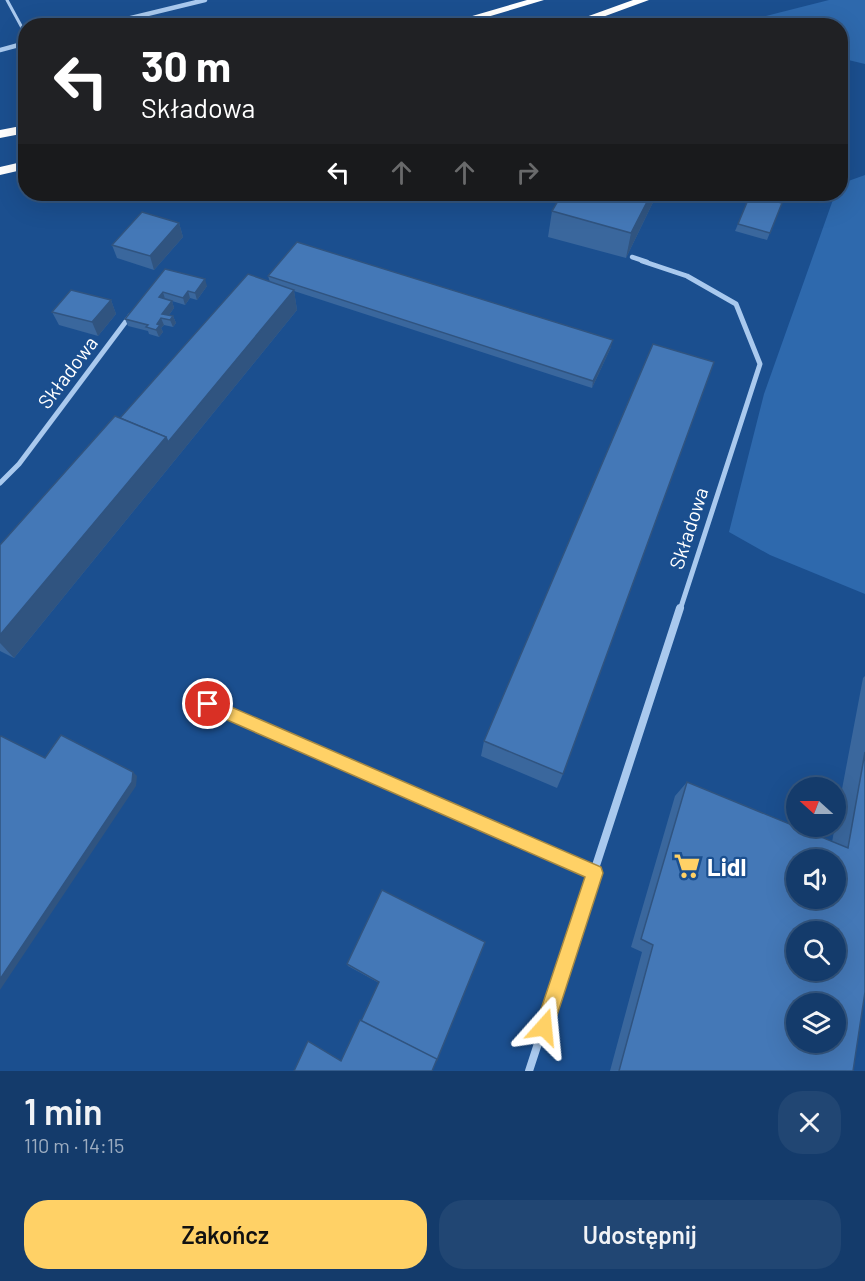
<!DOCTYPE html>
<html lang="pl">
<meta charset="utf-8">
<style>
body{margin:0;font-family:Barlow,sans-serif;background:#214673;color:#f1f3f6;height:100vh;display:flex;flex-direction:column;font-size:22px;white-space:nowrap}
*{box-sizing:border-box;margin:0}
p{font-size:20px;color:#9dadc1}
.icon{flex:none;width:33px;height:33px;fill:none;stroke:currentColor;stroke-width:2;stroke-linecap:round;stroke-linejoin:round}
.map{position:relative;height:1071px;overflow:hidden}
.details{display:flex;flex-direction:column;background:#143b6b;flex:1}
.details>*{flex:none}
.top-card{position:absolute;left:18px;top:18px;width:830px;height:183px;border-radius:24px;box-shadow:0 6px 24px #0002,0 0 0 2px #33557e;background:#202124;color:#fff;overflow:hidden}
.needle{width:39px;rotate:291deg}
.tools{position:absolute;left:786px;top:777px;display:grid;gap:12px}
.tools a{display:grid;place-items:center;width:60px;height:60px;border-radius:50%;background:#143b6b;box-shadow:0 6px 24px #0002,0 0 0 2px #33557e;font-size:30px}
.pin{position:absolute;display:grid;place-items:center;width:51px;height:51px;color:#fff;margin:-26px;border:3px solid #fff;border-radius:50%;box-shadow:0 2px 6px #0007}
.me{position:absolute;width:66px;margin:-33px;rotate:18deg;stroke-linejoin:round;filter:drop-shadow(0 0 4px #0008)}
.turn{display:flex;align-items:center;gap:21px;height:126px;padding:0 24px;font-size:27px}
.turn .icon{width:78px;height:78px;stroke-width:2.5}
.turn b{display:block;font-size:42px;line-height:51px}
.lanes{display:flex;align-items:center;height:57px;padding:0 24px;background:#0003;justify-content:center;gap:30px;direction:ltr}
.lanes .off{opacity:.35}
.round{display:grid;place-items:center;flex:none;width:63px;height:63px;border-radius:24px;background:#214673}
.overview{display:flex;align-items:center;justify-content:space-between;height:102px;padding:0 24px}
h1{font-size:36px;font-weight:600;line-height:45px}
.primary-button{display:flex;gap:12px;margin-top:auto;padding:12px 24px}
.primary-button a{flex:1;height:69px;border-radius:24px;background:#ffd166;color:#111;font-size:24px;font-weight:600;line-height:69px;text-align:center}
.primary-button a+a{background:#214673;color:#f1f3f6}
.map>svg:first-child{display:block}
.green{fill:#2e69ad}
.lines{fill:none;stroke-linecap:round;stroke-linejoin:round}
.lane-far1{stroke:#a9c9ee;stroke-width:3}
.lane{stroke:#a9c9ee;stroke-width:5}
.street-far2{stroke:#a9c9ee;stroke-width:4.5}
.street-far1{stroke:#a9c9ee;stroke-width:5}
.street{stroke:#a9c9ee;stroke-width:8}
.highway{fill:#fff;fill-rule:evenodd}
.wall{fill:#3a679d}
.shaded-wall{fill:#305480}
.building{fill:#4478b7;stroke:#305480;stroke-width:1.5;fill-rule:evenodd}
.route{fill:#ffd166;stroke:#a68842;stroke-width:1.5}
.labels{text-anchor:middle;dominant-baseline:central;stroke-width:4.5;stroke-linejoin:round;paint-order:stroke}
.street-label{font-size:20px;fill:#fff;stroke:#1b4f8f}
.near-poi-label{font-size:24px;font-weight:bold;fill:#fff;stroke:#1b4f8f;text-anchor:start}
</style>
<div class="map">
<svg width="865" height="1071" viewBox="0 0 865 1071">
<rect width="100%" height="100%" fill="#1b4f8f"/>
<g class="green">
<polygon points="829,0 865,0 865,64 840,58 840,26 730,25"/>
<polygon points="865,175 865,594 770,555 729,532 764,394 835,194 840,194 840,184"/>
</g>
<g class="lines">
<polyline class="lane-far1" points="7,0 26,35"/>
<polyline class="lane" points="208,704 595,873"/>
<g class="street-far2">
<polyline points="98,26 205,0"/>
<polyline points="0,50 26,43"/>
<polyline points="632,257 647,262"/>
</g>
<g class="street-far1">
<polyline points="642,261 687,276 736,304 760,364 680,610"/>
<polyline points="0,483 19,464 130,316"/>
</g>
<polyline class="street" points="529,1071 680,608"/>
<g class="highway">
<polygon points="527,0 544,0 457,26 438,26"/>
<polygon points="633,0 649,0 578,26 561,26"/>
<polygon points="26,125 26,133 0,138 0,130"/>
<polygon points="26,161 26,169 0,175 0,167"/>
</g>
</g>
<g class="wall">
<polygon points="463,194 499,194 494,202"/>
<polygon points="562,194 657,194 626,258 548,237 552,211"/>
<polygon points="782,203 767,240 735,231 738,224"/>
<polygon points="179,223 183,237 154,270 117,258 112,245"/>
<polygon points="165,269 207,286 197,300 190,298 185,305 172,301 174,308 169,315 173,316 176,323 173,327 164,325 161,328 163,332 159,337 149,334 148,331 128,326 125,319"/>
<polygon points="268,276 611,347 592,388 294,291 297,310 14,658 0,651 0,545 120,418 270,282"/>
<polygon points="111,300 116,314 98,336 59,325 52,312"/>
<polygon points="865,676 865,992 853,1071 610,1071 642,952 631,947 675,796 687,782 832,842 863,678"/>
<polygon points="484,741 563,774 557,788 481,756"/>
<polygon points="382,890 432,1071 342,1060 379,983 348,966 347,964"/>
</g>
<g class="shaded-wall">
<polygon points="495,194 499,194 494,202 494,195"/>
<polygon points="651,194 657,194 626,258 631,233"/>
<polygon points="179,223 183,237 154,270 150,256"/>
<polygon points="205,279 207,286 197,300 195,293"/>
<polygon points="294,290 297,310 14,658 0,643 0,635 166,437"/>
<polygon points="188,291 190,298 185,305 183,298"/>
<polygon points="163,292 165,299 159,297"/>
<polygon points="111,300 116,314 98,336 92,322"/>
<polygon points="172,301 174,308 166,319 162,314"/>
<polygon points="173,316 176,323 173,327 170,320"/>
<polygon points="161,318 164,325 161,328 163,332 159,337 156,330 157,324"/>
<polygon points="613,340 611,347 592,388 593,381"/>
<polygon points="133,772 137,776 136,786 0,990 0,979"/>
</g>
<g class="building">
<polygon points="562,194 651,194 631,233 552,211"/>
<polygon points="750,195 782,203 770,233 738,224"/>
<polygon points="142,212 179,223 150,256 112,245"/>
<polygon points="297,242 613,340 593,381 268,276"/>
<polygon points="165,269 205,279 195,293 188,291 183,298 163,292 159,297 172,301 162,314 173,316 170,320 161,318 157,324 160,325 156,330 146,327 148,325 125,319"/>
<polygon points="248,274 294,290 168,442 166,437 120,418"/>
<polygon points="71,290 111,300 92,322 52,312"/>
<polygon points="653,344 714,362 563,774 484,741"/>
<polygon points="115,416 166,437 0,635 0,545"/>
<polygon points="61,735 133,772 132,782 0,979 0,737 1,736 45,758"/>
<path d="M865,752V992L853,1071H619L653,945L641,939L687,782L848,848ZM796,860H836V898H796ZM796,932H836V970H796ZM796,1004H836V1042H796Z"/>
<polygon points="382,890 485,942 437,1060 361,1021 379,982 347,964"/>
<polygon points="360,1020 437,1059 432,1071 294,1071 308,1041 341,1061"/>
</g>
<polygon class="route" points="208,697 601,867 603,873 551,1034 544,1036 537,1034 535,1027 585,877 202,709 200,704 202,699"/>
<defs>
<g id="supermarket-bare" transform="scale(2.07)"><path d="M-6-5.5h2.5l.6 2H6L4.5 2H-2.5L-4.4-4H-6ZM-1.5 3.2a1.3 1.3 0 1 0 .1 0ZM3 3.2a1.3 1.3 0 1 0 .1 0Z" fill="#ffd166" stroke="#1b4f8f" stroke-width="2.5" paint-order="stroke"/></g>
</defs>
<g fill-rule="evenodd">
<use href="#supermarket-bare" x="687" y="866"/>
</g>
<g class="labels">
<g class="street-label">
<text transform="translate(67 372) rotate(-53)">Składowa</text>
<text transform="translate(688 528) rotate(-72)">Składowa</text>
</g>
<g class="near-poi-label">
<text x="707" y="866">Lidl</text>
</g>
</g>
</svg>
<div class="tools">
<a><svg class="needle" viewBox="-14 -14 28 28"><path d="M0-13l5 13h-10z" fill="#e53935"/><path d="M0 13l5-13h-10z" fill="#9dadc1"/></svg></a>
<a><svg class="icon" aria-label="sound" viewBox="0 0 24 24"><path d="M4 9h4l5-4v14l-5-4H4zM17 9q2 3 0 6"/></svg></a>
<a><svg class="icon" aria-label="search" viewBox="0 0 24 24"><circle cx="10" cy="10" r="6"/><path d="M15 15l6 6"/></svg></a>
<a><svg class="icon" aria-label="layers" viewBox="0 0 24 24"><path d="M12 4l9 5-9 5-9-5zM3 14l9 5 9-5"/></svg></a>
</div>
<div class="pin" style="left:208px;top:704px;background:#d93025"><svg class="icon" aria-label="arrive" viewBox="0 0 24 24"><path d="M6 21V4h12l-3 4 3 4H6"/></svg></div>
<svg class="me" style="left:544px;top:1027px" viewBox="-20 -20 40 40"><path d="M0-17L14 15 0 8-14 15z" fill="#ffd166" stroke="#fff" stroke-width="4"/></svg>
<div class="top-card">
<div class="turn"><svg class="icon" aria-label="left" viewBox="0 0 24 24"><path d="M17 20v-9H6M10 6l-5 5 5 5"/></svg><div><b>30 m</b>Składowa</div></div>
<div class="lanes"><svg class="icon" aria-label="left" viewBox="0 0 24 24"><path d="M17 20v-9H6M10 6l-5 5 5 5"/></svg><svg class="icon off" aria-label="ahead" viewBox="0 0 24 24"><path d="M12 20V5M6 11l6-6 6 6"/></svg><svg class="icon off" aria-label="ahead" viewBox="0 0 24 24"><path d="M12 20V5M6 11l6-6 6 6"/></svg><svg class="icon off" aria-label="right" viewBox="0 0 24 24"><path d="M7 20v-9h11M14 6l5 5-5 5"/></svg></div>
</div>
</div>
<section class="details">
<div class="overview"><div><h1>1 min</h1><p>110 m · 14:15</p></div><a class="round"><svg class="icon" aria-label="close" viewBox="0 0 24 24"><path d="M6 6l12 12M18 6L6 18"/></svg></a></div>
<div class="primary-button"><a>Zakończ</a><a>Udostępnij</a></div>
</section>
